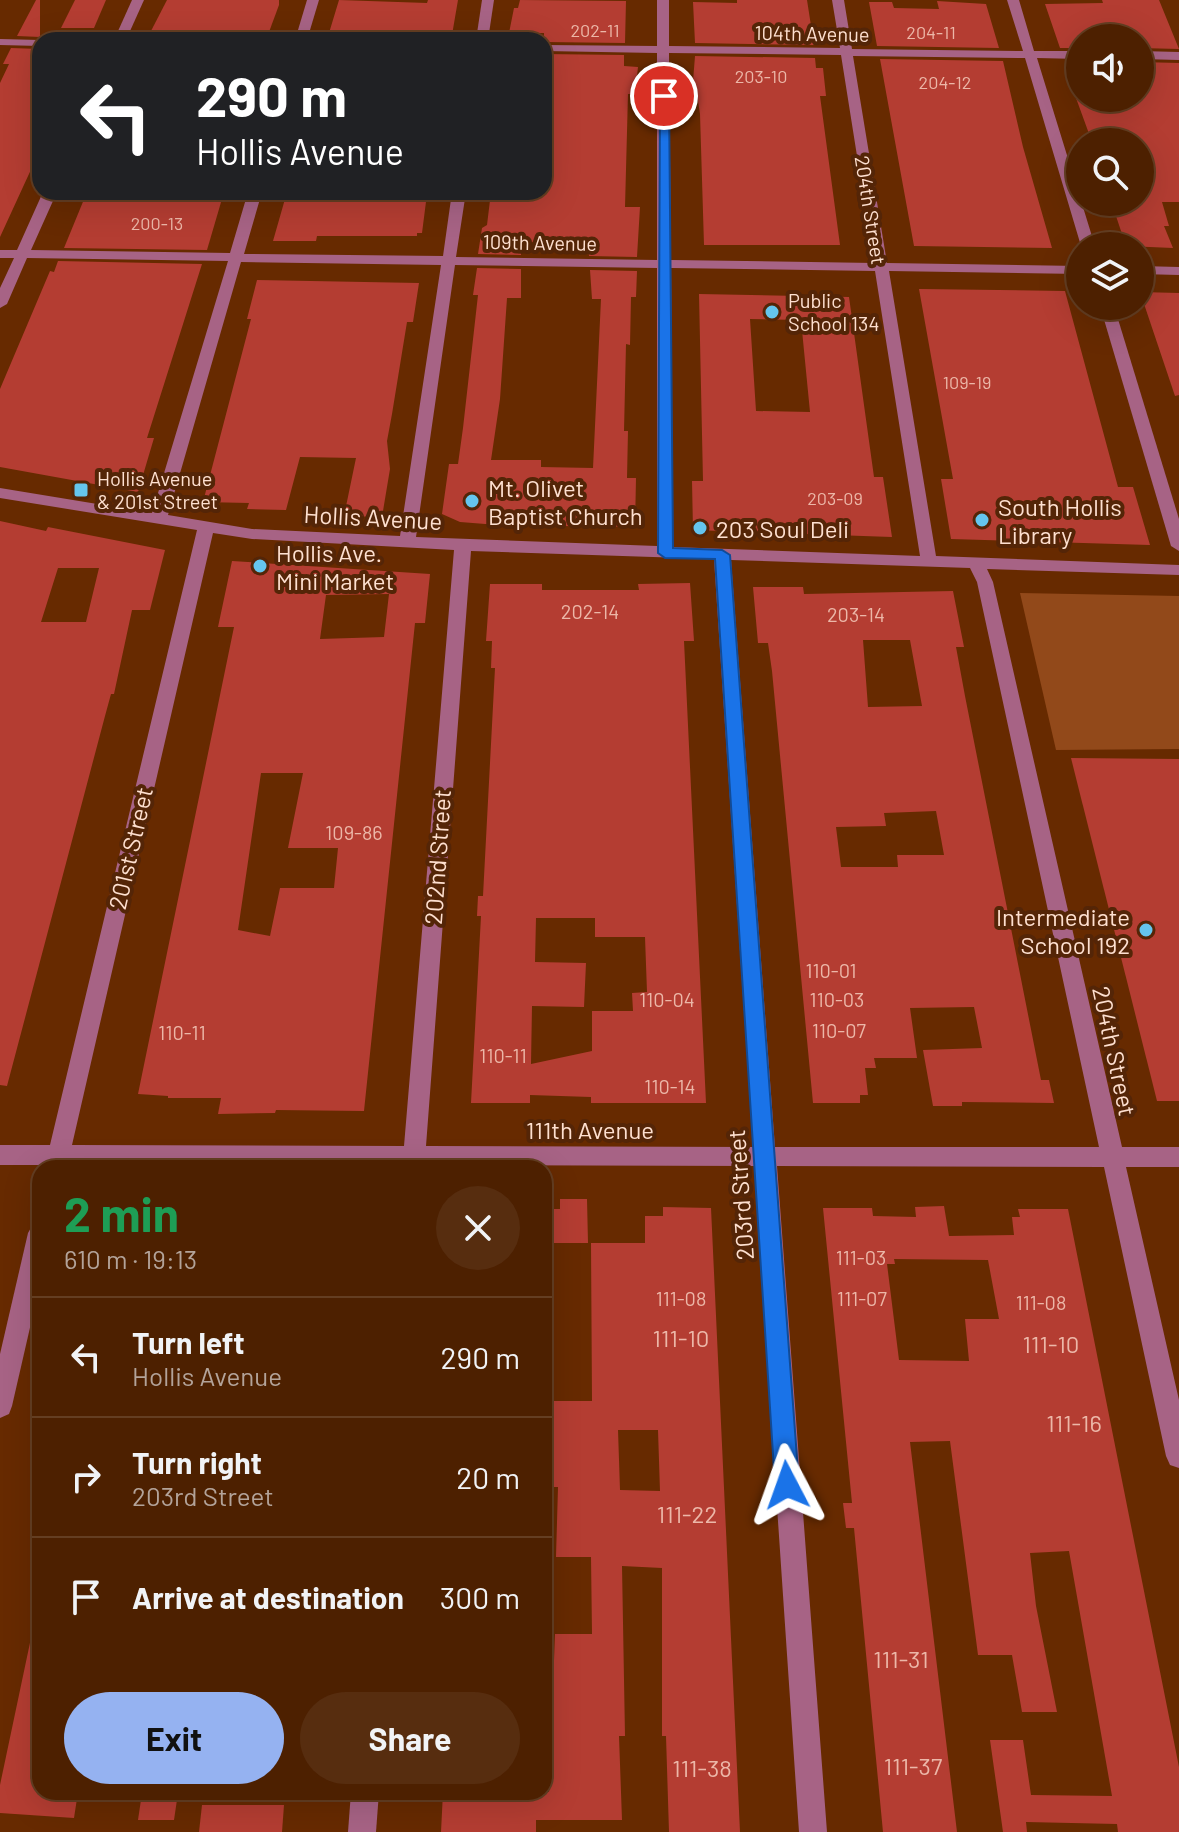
<!DOCTYPE html>
<meta charset="utf-8">
<style>
body{margin:0;font-family:Barlow,sans-serif;background:#572d0f;color:#f1f3f6;height:100vh;display:flex;flex-direction:column;font-size:30px;white-space:nowrap}
*{box-sizing:border-box;margin:0}
p{font-size:26px;color:#b3a399}
.icon{flex:none;width:44px;height:44px;fill:none;stroke:currentColor;stroke-width:2;stroke-linecap:round;stroke-linejoin:round}
.map{position:relative;flex:1;overflow:hidden}
.sheet{position:absolute;left:32px;top:1160px;width:520px;height:640px;display:flex;flex-direction:column;background:#4d2000;border-radius:24px;box-shadow:0 8px 32px #0002,0 0 0 2px #643e22}
.sheet>*{flex:none}
.guide{position:absolute;left:32px;top:32px;width:520px;height:168px;border-radius:24px;box-shadow:0 8px 32px #0002,0 0 0 2px #643e22;background:#202124;color:#fff;overflow:hidden}
.fabs{position:absolute;left:1066px;top:24px;display:grid;gap:16px}
.fabs a{display:grid;place-items:center;width:88px;height:88px;border-radius:50%;background:#4d2000;box-shadow:0 8px 32px #0002,0 0 0 2px #643e22;font-size:40px}
.pin{position:absolute;display:grid;place-items:center;width:68px;height:68px;color:#fff;margin:-34px;border:4px solid #fff;border-radius:50%;box-shadow:0 2px 8px #0007}
.me{position:absolute;width:88px;margin:-44px;rotate:356deg;stroke-linejoin:round;filter:drop-shadow(0 0 6px #0008)}
.turn{display:flex;align-items:center;gap:28px;height:168px;padding:0 32px;font-size:36px}
.turn .icon{width:104px;height:104px;stroke-width:2.5}
.turn b{display:block;font-size:56px;line-height:68px}
.round{display:grid;place-items:center;flex:none;width:84px;height:84px;border-radius:42px;background:#572d0f}
.head{display:flex;align-items:center;justify-content:space-between;height:136px;padding:0 32px}
h1{font-size:48px;font-weight:700;line-height:60px;color:#1e9e55}
.action{display:flex;gap:16px;margin-top:auto;padding:16px 32px}
.action a{flex:1;height:92px;border-radius:48px;background:#95b2f1;color:#111;font-size:32px;font-weight:700;line-height:92px;text-align:center}
.action a+a{background:#572d0f;color:#f1f3f6}
ul{padding:0;list-style:none}
li{display:flex;align-items:center;gap:24px;height:120px;padding:0 32px;border-top:2px solid #643e22}
li div{flex:1}
li b{display:block;font-size:30px}
li em{font-style:normal}
.map>svg:first-child{display:block}
.green{fill:#92491a}
.building{fill:#b43d32;fill-rule:evenodd}
.lines{fill:none;stroke-linecap:round;stroke-linejoin:round}
.minor{fill:#a76385;fill-rule:evenodd}
.route{fill:#1a73e8;stroke:#114b97;stroke-width:2}
.poi-dot{fill:#65c5ee;stroke:#542507;stroke-width:3}
.labels{text-anchor:middle;dominant-baseline:central;stroke-width:8;stroke-linejoin:round;paint-order:stroke}
.far-number-label{font-size:18px;fill:#ecb7a8}
.far-street-label{font-size:20px;fill:#fee0d0;stroke:#542507}
.far-poi-label{font-size:20px;fill:#fee0d0;stroke:#542507;text-anchor:start}
.number-label{font-size:20px;fill:#ecb7a8}
.poi-label{font-size:24px;fill:#fee0d0;stroke:#542507;text-anchor:start}
.street-label{font-size:24px;fill:#fee0d0;stroke:#542507}
.near-number-label{font-size:24px;fill:#ecb7a8}
</style>
<div class="map">
<svg width="1179" height="1832" viewBox="0 0 1179 1832">
<rect width="100%" height="100%" fill="#672a00"/>
<polygon class="green" points="1020,593 1179,596 1179,749 1056,750"/>
<g class="building">
<polygon points="36,0 40,0 40,37 17,36"/>
<polygon points="75,0 106,0 94,28 61,28"/>
<polygon points="167,0 279,0 279,5 269,32 151,31"/>
<polygon points="339,0 427,3 428,0 458,0 452,35 329,33"/>
<polygon points="520,0 626,1 625,43 544,42 544,33 509,33 514,8 518,8"/>
<polygon points="737,0 807,0 814,45 695,43 693,2 737,3"/>
<polygon points="1102,0 1159,0 1179,49 1140,48 1140,38 1078,38 1080,48 1060,48 1045,4 1103,3"/>
<polygon points="937,1 986,4 999,48 877,46 869,2 892,2 894,8 939,9"/>
<polygon points="11,48 40,49 40,150 0,237 0,83 9,64 3,64"/>
<polygon points="544,54 624,55 624,66 638,67 635,94 628,94 625,207 640,207 637,257 589,256 588,243 521,242 521,255 478,254 482,228 487,225 491,192 546,192 551,142 548,142 551,80 544,80"/>
<polygon points="695,56 815,58 816,68 823,68 826,96 820,96 840,245 704,245 700,114 697,94 692,94"/>
<polygon points="880,59 1003,61 1023,147 1052,248 914,246"/>
<polygon points="1065,62 1080,62 1080,96 1077,96"/>
<polygon points="1140,62 1179,63 1179,202 1162,202 1169,226 1164,226 1173,248 1126,246 1112,204 1140,204 1140,142 1092,142 1076,98 1140,98"/>
<polygon points="87,192 224,192 207,250 64,248"/>
<polygon points="287,192 427,194 422,233 417,233 417,236 317,236 316,241 273,241"/>
<polygon points="58,261 202,264 147,438 154,438 138,492 0,467 0,389 50,271 54,272"/>
<polygon points="477,268 521,269 521,298 507,298 500,399 491,460 541,460 541,467 593,468 601,299 592,299 590,270 637,271 636,297 631,297 630,345 626,344 624,431 628,431 627,478 636,478 635,527 498,525 460,522 442,514 449,464 458,464 463,428 478,295 473,295"/>
<polygon points="257,280 419,283 413,322 407,322 392,414 387,441 390,469 382,517 344,516 356,458 300,457 286,510 247,509 249,503 203,502 251,319 247,319"/>
<polygon points="919,289 1065,291 1118,487 1133,487 1150,545 951,539 941,479 953,479"/>
<polygon points="1140,292 1179,293 1179,395 1175,396"/>
<path d="M699,294L849,297L874,477H883L892,537L693,530L692,481H703ZM750,319L801,320L810,412L756,411Z"/>
<path d="M0,521L46,531L48,527L165,550L150,610H132L114,694H111L105,716L7,1086L0,1085ZM58,568H99L86,622H41Z"/>
<path d="M232,561L430,574L425,623H415L364,1111L276,1110L275,1113L218,1114L221,1098H168V1096L138,1094L234,627H218ZM389,594L384,637L320,639L326,595ZM261,773H303L288,848H338L334,888H280L270,936L238,930Z"/>
<path d="M690,583L694,641H684L706,1103H591V1097L530,1095V1103H471L481,916H477L478,896H483L495,668H491L492,641H486L490,584H542V590H639L638,584ZM536,918H595V937H645L647,992L632,993L633,1011H592V1051L531,1064L532,1006L584,1007L586,963L535,962Z"/>
<path d="M753,587H803L804,594L953,591L964,647H956L965,696L1041,1080H1049L1054,1103L962,1102V1106H933L923,1050L982,1048L974,1007L910,1008L917,1058H874L876,1068H865L868,1095H860V1103H813L772,671L768,643H758ZM863,640H910L922,706L868,707ZM936,811L944,855H897L898,867H841L836,827L886,826L884,813Z"/>
<polygon points="1071,758 1179,759 1179,1101 1157,1101"/>
<polygon points="560,1199 587,1199 588,1243 544,1243 544,1209 560,1209"/>
<path d="M944,1206L949,1236L1014,1235L1012,1217H1020L1018,1209H1068L1179,1767V1832H1118L1117,1824L1026,1822L1027,1832H1003L990,1740H1023L1031,1795L1112,1796L1069,1551L1030,1553L1036,1606L1057,1712H1022L1012,1655H978L950,1441L910,1442L957,1832H883L854,1528H846L843,1503H852L823,1208H872L873,1216L916,1217L915,1207ZM894,1259L988,1260L999,1319H965L969,1361L899,1360L887,1264H895Z"/>
<path d="M663,1207L711,1208L740,1832H669L666,1736H662V1568L622,1566L625,1736H619L622,1820H536V1832H441L443,1792H549L555,1634H592L591,1557H556L558,1487H544V1401H592L591,1243H645V1216H663ZM618,1430H658L660,1491L620,1490Z"/>
<polygon points="31,1638 40,1638 40,1792 78,1792 74,1818 0,1813 0,1785"/>
<polygon points="142,1793 178,1793 174,1820 138,1820"/>
<polygon points="202,1805 284,1805 282,1832 199,1832"/>
</g>
<g class="lines">
<g class="minor">
<polygon points="132,0 144,0 126,40 114,40"/>
<polygon points="307,0 319,0 307,40 295,40"/>
<polygon points="482,0 494,0 488,40 476,40"/>
<path d="M657,0H669V46L840,48L832,0H844L852,49L1023,51L1007,0H1019L1034,51H1080V59L1037,58L1095,246H1081L1025,58L853,56L887,263L1080,266V274L889,271L936,556L1179,565V575L987,569L993,582L1122,1147H1179V1167H1126L1179,1400V1468L1170,1465L1166,1456L1104,1167L777,1166L827,1832H799L754,1166L424,1165V1168H402V1165H67L66,1168H46L45,1165H0V1145H50L197,530L0,498V488L152,513L228,261L27,258L7,304L0,308V288L14,258H0V250H17L43,192H57L31,250L230,253L248,192H262L244,254L443,256L452,192H466L456,257L657,260V53L544,51V45L657,46ZM669,53L841,55L874,263L671,260ZM241,262L441,265L400,536L252,529L168,515ZM455,265L657,268V546L416,537ZM671,268L875,271L920,556L673,547ZM213,533L252,539L454,550L404,1146L72,1145ZM471,551L714,559L753,1147L426,1146ZM731,560L970,568L977,582L1099,1147H775Z"/>
<polygon points="0,39 40,40 42,40 40,46 0,45"/>
<polygon points="1140,51 1179,52 1179,60 1140,59"/>
<polygon points="1140,266 1179,267 1179,275 1140,274"/>
<polygon points="1100,306 1114,306 1179,519 1179,551 1171,546"/>
<polygon points="40,1223 40,1284 12,1406 9,1414 0,1418 0,1354 28,1233 32,1226"/>
<polygon points="351,1792 379,1792 376,1832 348,1832"/>
</g>
</g>
<polygon class="route" points="660,93 669,96 673,548 722,550 730,555 799,1485 795,1493 787,1496 779,1493 775,1485 715,559 665,558 658,553"/>
<g class="poi-dot">
<circle cx="772" cy="312" r="8"/>
<rect x="73" y="482" width="16" height="16" rx="4"/>
<circle cx="472" cy="501" r="8"/>
<circle cx="982" cy="520" r="8"/>
<circle cx="700" cy="528" r="8"/>
<circle cx="260" cy="566" r="8"/>
<circle cx="1146" cy="930" r="8"/>
</g>
<g class="labels">
<g class="far-number-label">
<text x="595" y="30">202-11</text>
<text x="931" y="32">204-11</text>
<text x="761" y="76">203-10</text>
<text x="945" y="82">204-12</text>
<text x="157" y="223">200-13</text>
<text x="967" y="382">109-19</text>
<text x="835" y="498">203-09</text>
</g>
<g class="far-street-label">
<text transform="translate(812 33) rotate(1)">104th Avenue</text>
<text transform="translate(871 210) rotate(81)">204th Street</text>
<text transform="translate(540 242) rotate(1)">109th Avenue</text>
</g>
<g class="far-poi-label">
<text x="788" y="300">Public<tspan x="788" dy="23">School 134</tspan></text>
<text x="97" y="478">Hollis Avenue<tspan x="97" dy="23">&amp; 201st Street</tspan></text>
</g>
<g class="number-label">
<text x="590" y="611">202-14</text>
<text x="856" y="614">203-14</text>
<text x="354" y="832">109-86</text>
<text x="831" y="970">110-01</text>
<text x="667" y="999">110-04</text>
<text x="837" y="999">110-03</text>
<text x="839" y="1030">110-07</text>
<text x="182" y="1032">110-11</text>
<text x="503" y="1055">110-11</text>
<text x="670" y="1086">110-14</text>
<text x="861" y="1257">111-03</text>
<text x="681" y="1298">111-08</text>
<text x="862" y="1298">111-07</text>
<text x="1041" y="1302">111-08</text>
</g>
<g class="poi-label">
<text x="488" y="487">Mt. Olivet<tspan x="488" dy="28">Baptist Church</tspan></text>
<text x="998" y="506">South Hollis<tspan x="998" dy="28">Library</tspan></text>
<text x="716" y="528">203 Soul Deli</text>
<text x="276" y="552">Hollis Ave.<tspan x="276" dy="28">Mini Market</tspan></text>
<text x="1130" y="916" text-anchor="end">Intermediate<tspan x="1130" dy="28">School 192</tspan></text>
</g>
<g class="street-label">
<text transform="translate(373 517) rotate(3)">Hollis Avenue</text>
<text transform="translate(130 848) rotate(-77)">201st Street</text>
<text transform="translate(437 857) rotate(-86)">202nd Street</text>
<text transform="translate(1115 1051) rotate(78)">204th Street</text>
<text x="590" y="1129">111th Avenue</text>
<text transform="translate(740 1195) rotate(-94)">203rd Street</text>
</g>
<g class="near-number-label">
<text x="681" y="1337">111-10</text>
<text x="1051" y="1343">111-10</text>
<text x="1074" y="1422">111-16</text>
<text x="687" y="1513">111-22</text>
<text x="901" y="1658">111-31</text>
<text x="913" y="1765">111-37</text>
<text x="702" y="1767">111-38</text>
</g>
</g>
</svg>
<div class="fabs">
<a><svg class="icon" aria-label="sound" viewBox="0 0 24 24"><path d="M4 9h4l5-4v14l-5-4H4zM17 9q2 3 0 6"/></svg></a>
<a><svg class="icon" aria-label="search" viewBox="0 0 24 24"><circle cx="10" cy="10" r="6"/><path d="M15 15l6 6"/></svg></a>
<a><svg class="icon" aria-label="layers" viewBox="0 0 24 24"><path d="M12 4l9 5-9 5-9-5zM3 14l9 5 9-5"/></svg></a>
</div>
<div class="pin" style="left:664px;top:96px;background:#d93025"><svg class="icon" aria-label="arrive" viewBox="0 0 24 24"><path d="M6 21V4h12l-3 4 3 4H6"/></svg></div>
<svg class="me" style="left:787px;top:1485px" viewBox="-20 -20 40 40"><path d="M0-17L14 15 0 8-14 15z" fill="#1a73e8" stroke="#fff" stroke-width="4"/></svg>
<div class="guide">
<div class="turn"><svg class="icon" aria-label="left" viewBox="0 0 24 24"><path d="M17 20v-9H6M10 6l-5 5 5 5"/></svg><div><b>290 m</b>Hollis Avenue</div></div>
</div>
<section class="sheet">
<div class="head"><div><h1>2 min</h1><p>610 m · 19:13</p></div><a class="round"><svg class="icon" aria-label="close" viewBox="0 0 24 24"><path d="M6 6l12 12M18 6L6 18"/></svg></a></div>
<ul>
<li><svg class="icon" aria-label="left" viewBox="0 0 24 24"><path d="M17 20v-9H6M10 6l-5 5 5 5"/></svg><div><b>Turn left</b><p>Hollis Avenue</p></div><em>290 m</em></li>
<li><svg class="icon" aria-label="right" viewBox="0 0 24 24"><path d="M7 20v-9h11M14 6l5 5-5 5"/></svg><div><b>Turn right</b><p>203rd Street</p></div><em>20 m</em></li>
<li><svg class="icon" aria-label="arrive" viewBox="0 0 24 24"><path d="M6 21V4h12l-3 4 3 4H6"/></svg><div><b>Arrive at destination</b></div><em>300 m</em></li>
</ul>
<div class="action"><a>Exit</a><a>Share</a></div>
</section>
</div>
